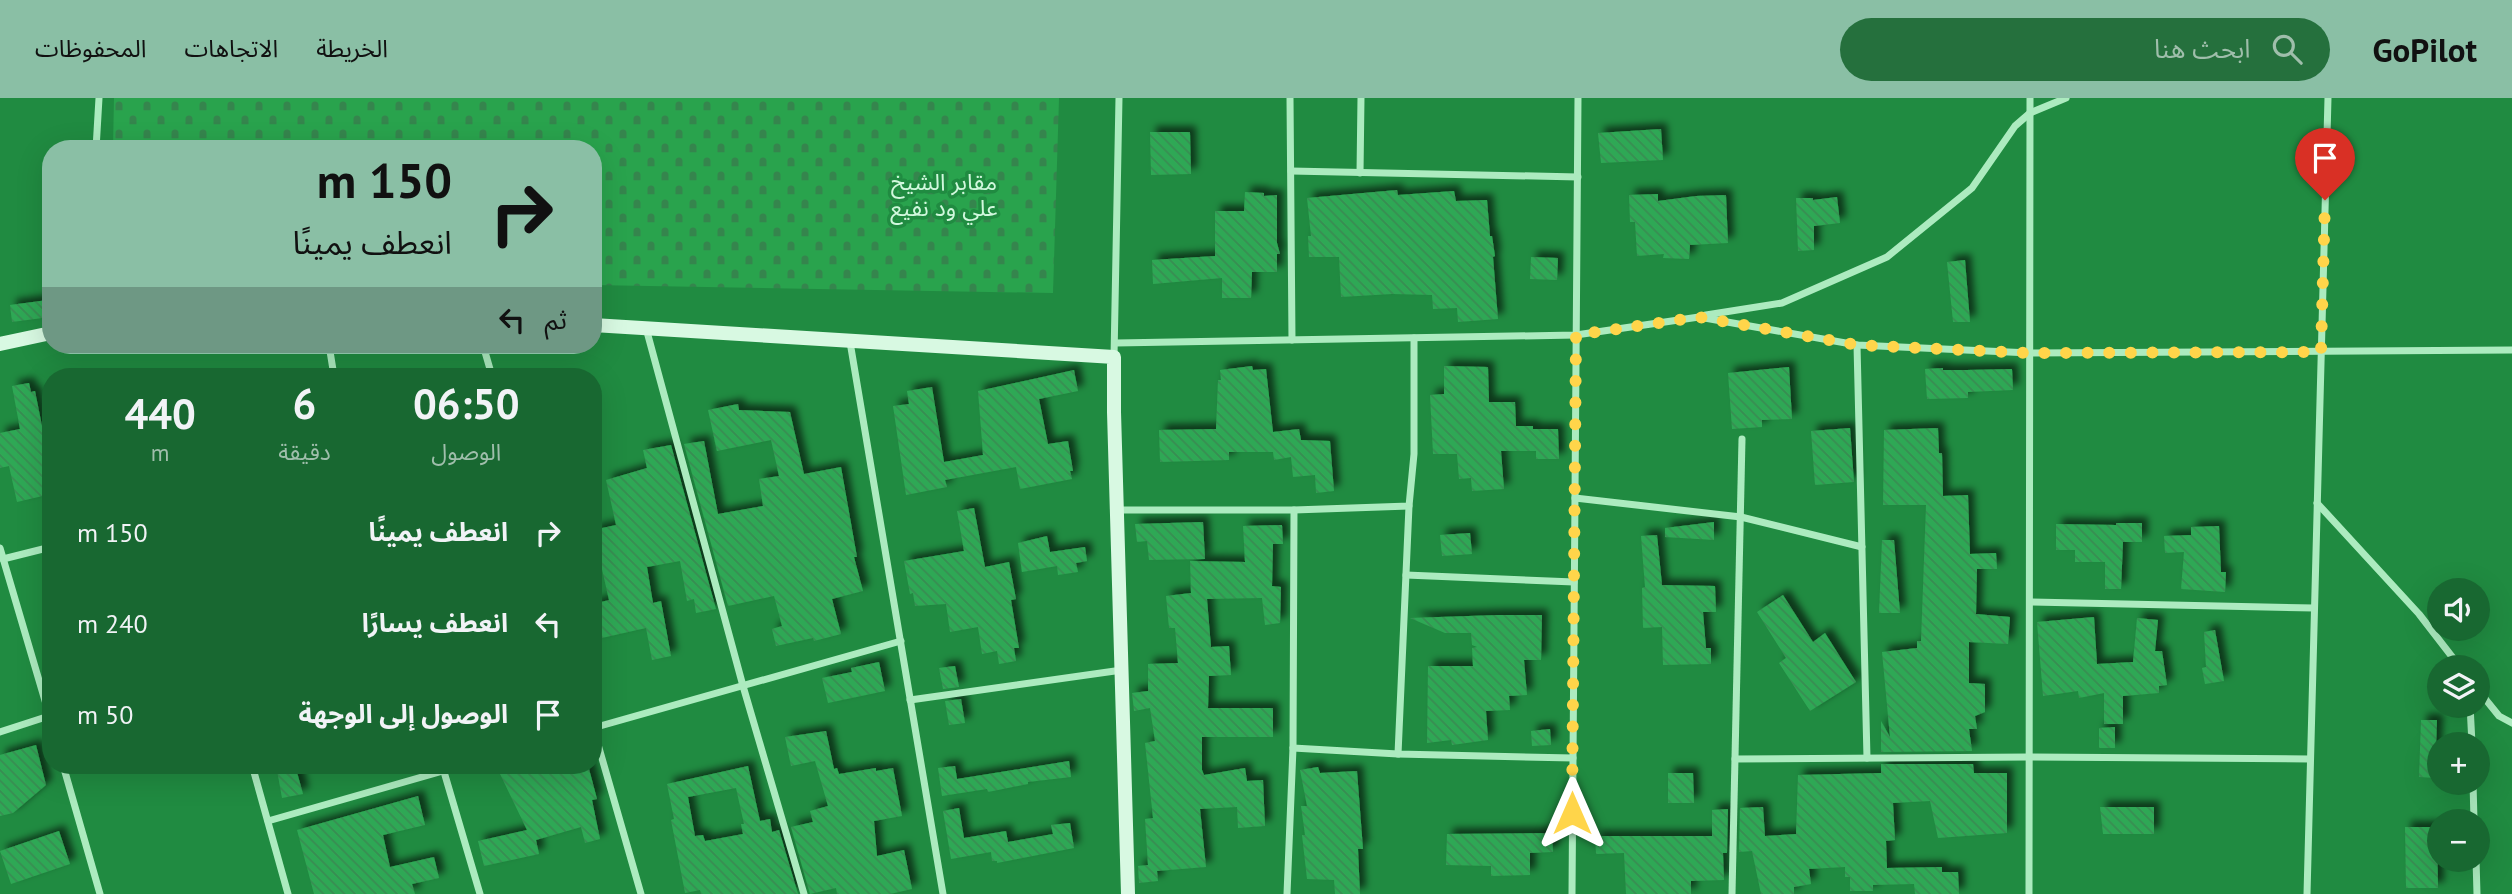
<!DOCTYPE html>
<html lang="ar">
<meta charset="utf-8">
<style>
body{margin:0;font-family:"PT Sans","Noto Sans Arabic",sans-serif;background:#25703d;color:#f1f3f6;direction:rtl;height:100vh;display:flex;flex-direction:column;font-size:26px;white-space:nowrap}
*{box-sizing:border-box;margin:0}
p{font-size:23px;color:#9fbeab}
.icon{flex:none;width:38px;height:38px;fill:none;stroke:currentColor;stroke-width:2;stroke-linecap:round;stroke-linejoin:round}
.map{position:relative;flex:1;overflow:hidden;direction:ltr}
.sheet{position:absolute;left:42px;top:270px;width:560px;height:406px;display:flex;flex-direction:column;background:#186831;border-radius:28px;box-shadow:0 7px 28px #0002;direction:rtl}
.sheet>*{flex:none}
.hud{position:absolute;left:42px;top:42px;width:560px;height:214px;border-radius:28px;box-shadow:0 7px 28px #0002;direction:rtl;background:#8abfa5;color:#111;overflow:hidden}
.controls{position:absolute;left:2427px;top:480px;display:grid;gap:14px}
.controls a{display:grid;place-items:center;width:63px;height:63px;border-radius:50%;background:#186831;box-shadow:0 7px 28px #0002;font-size:35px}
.pin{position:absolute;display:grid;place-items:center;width:60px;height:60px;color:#fff;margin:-72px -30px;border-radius:50% 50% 50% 0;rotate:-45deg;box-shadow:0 0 7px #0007}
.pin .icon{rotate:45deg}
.me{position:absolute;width:77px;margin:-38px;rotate:0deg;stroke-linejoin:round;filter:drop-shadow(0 0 5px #0008)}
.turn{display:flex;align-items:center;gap:24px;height:147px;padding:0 35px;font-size:32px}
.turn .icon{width:91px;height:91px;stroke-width:2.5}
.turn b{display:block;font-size:49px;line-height:60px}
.then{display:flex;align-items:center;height:66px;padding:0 35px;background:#0003;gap:14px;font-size:26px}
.eta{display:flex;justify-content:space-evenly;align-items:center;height:119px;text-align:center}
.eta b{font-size:42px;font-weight:600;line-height:49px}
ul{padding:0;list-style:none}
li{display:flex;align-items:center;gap:21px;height:91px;padding:0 35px}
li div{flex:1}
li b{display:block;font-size:26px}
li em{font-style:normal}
header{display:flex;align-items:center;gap:42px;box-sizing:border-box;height:98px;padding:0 35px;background:#8abfa5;color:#111}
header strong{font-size:33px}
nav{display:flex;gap:38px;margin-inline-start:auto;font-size:24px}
.search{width:490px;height:63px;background:#25703d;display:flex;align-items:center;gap:18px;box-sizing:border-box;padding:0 24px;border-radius:38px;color:#9fbeab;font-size:26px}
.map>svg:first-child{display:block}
.cemetery{fill:url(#cemetery-stones)}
.building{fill:url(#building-back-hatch);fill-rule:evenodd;filter:url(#shadow)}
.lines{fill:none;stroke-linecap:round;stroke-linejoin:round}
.street{stroke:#acebbf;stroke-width:7}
.secondary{stroke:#d8f9e2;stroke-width:14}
.route{stroke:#ffd54a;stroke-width:12;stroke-dasharray:0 21.6}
.labels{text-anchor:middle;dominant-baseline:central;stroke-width:7;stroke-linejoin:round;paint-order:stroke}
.park-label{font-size:23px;fill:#d1f8dd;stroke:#208b41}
</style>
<header>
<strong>GoPilot</strong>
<div class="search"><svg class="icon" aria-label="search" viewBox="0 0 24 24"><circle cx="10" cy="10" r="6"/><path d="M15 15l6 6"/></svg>ابحث هنا</div>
<nav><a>الخريطة</a><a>الاتجاهات</a><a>المحفوظات</a></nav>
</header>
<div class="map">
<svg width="2512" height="796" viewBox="0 0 2512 796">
<defs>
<pattern id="cemetery-stones" width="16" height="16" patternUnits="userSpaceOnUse" patternTransform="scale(1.75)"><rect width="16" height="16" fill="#29a34d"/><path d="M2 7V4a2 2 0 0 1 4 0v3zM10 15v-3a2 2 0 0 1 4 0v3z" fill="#35854d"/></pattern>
<pattern id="building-back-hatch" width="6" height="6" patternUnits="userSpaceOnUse" patternTransform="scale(1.75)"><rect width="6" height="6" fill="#2fa854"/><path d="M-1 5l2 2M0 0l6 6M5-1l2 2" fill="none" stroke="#388c52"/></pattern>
<filter id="shadow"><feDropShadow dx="6" dy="-6" stdDeviation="3.5" flood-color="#0009"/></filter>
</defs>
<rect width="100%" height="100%" fill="#208b41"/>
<polygon class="cemetery" points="114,0 1059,0 1053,195 593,187 593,51 113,51"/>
<g class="building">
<polygon points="1661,31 1663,62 1601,65 1598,35"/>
<polygon points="1150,34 1190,34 1191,76 1151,77"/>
<polygon points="1397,92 1398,97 1454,93 1456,103 1487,102 1490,138 1492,138 1495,158 1493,159 1498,221 1458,224 1457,210 1433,211 1432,197 1392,196 1341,199 1339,159 1309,159 1308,138 1311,138 1307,100"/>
<polygon points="1245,94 1264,95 1264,98 1277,97 1277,145 1280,156 1277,156 1277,174 1252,174 1251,200 1222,200 1222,180 1153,186 1152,162 1215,158 1215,113 1244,113"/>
<polygon points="1658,96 1658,103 1696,98 1726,97 1728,145 1690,147 1689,161 1663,160 1664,156 1637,158 1635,124 1630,124 1629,97"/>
<polygon points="1837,99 1840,125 1814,128 1814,152 1798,153 1796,100 1813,100 1813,102"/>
<polygon points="1531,159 1558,160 1557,182 1530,181"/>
<polygon points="1965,162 1970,224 1953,224 1947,164"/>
<polygon points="48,202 50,219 12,224 10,207"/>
<polygon points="1252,268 1253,272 1266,271 1273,334 1299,331 1301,342 1330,343 1334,393 1316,395 1315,377 1293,379 1291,359 1274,362 1273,354 1229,354 1229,362 1160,364 1159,332 1216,331 1218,282 1221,282 1220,272"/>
<polygon points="1444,268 1488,269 1489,304 1515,304 1516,328 1533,328 1533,331 1558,331 1559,361 1536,361 1536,353 1501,353 1504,391 1472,393 1471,380 1459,381 1457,356 1433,356 1430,297 1444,296"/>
<polygon points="1789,269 1792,321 1762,322 1762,329 1732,331 1728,275"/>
<polygon points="1943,270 1943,272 1967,272 2012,271 2013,292 1968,294 1968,300 1927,301 1925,271"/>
<polygon points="1074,272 1078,293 1039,301 1048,346 1068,343 1073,373 1070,373 1072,381 1020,391 1016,369 945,382 947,389 906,397 893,308 909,306 907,293 932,289 944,364 983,357 978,293"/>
<polygon points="29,285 31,294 35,293 43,333 51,331 51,396 17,404 9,368 0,370 0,335 20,331 12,288"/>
<polygon points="738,306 739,312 790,314 804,376 841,369 857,459 854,459 863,493 832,501 841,536 814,543 813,540 776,548 772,531 782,528 774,498 728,508 684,346 704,343 718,416 763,408 759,381 779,378 771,342 717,353 708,312"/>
<polygon points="1850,330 1854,384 1815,387 1811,333"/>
<polygon points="1938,330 1939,355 1942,355 1943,398 1968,397 1970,456 1996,455 1997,471 1977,471 1976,516 2010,519 2008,546 1969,544 1969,585 1985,586 1985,614 1975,618 1977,631 1969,631 1972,653 1881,654 1881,623 1890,639 1882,554 1917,550 1917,543 1921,543 1926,407 1883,407 1884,332"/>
<polygon points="671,347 716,511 696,515 694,501 687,503 680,463 647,469 653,505 661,503 671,558 652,562 646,530 593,542 593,506 609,502 593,432 616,427 606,382 647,370 643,352"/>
<polygon points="974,410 985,469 1009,464 1016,501 1011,502 1019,550 1014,550 1016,563 999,566 997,553 982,556 978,529 950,534 946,506 915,508 913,495 910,496 904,463 964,453 957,413"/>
<polygon points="1203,424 1205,461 1149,462 1147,443 1137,444 1135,426"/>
<polygon points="1714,424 1714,442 1665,439 1665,430"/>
<polygon points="2116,425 2142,425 2142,444 2123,444 2121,491 2105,491 2105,464 2075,464 2075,452 2056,452 2056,426 2116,427"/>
<polygon points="1282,427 1283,446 1273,446 1272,488 1281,489 1280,525 1265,527 1262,500 1207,501 1211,549 1229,548 1231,577 1209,578 1208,610 1273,610 1273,639 1202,639 1202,672 1204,677 1245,670 1247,683 1263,682 1265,728 1238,730 1237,709 1200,711 1206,769 1157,773 1158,783 1139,785 1138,768 1148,767 1145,721 1153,720 1145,645 1155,643 1150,610 1134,613 1132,595 1148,593 1148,566 1178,565 1175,530 1169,530 1166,498 1191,495 1190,463 1245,464 1243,428"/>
<polygon points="2219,428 2221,474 2226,474 2225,494 2181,491 2184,454 2165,455 2164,438 2191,437 2191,429"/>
<polygon points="1470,435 1472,456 1442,458 1440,437"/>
<polygon points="1657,437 1662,487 1715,488 1716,514 1703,514 1706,550 1711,550 1711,566 1663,567 1662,529 1643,530 1642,490 1645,489 1641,438"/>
<polygon points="1047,438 1050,454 1085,449 1087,463 1076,465 1078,474 1058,477 1057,468 1022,474 1018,445"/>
<polygon points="1882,442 1894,442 1900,515 1879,515"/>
<polygon points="1783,497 1813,544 1825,535 1856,584 1810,613 1779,565 1786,560 1757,514"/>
<polygon points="1498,517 1542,517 1541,562 1524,562 1527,597 1509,598 1510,612 1486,613 1488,642 1452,647 1451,642 1427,645 1428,568 1473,568 1472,550 1477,549 1472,547 1471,535 1445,535 1410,520"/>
<polygon points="2094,519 2097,566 2133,564 2137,520 2158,522 2155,553 2162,553 2167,587 2159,588 2159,595 2123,598 2123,626 2104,626 2104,595 2079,600 2078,593 2043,598 2037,524"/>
<polygon points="2215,532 2224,583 2205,586 2202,570 2206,569 2204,534"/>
<polygon points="879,564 885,593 828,605 822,580 852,574 851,570"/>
<polygon points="955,568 959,589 943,591 939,570"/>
<polygon points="961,601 965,625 949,627 945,603"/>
<polygon points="2421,622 2437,622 2435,680 2419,679"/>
<polygon points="2115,629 2115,650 2099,650 2099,630"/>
<polygon points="1550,631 1551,647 1532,648 1531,633"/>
<polygon points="826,633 834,671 837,670 839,676 876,670 876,673 893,670 902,718 874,723 877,758 904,752 912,791 890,796 837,796 836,790 810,796 791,729 813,724 810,713 828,708 815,663 791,668 785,639"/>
<polygon points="36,647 46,687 13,715 0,718 0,657"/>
<polygon points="1069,663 1071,679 1028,684 1028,686 988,694 987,691 942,698 938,670 955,668 957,681"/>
<polygon points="1881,666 1973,666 1974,675 2007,675 2007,735 1938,740 1930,703 1893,705 1895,742 1886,743 1887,770 1942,769 1942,774 1958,774 1959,796 1915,796 1914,786 1873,787 1873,793 1850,793 1850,779 1845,779 1845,769 1809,771 1811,786 1794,789 1794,796 1761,796 1752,753 1739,754 1740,710 1763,709 1765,738 1796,736 1798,677 1881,675"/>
<polygon points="276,667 295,667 303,696 282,700"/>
<polygon points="531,667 588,667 597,701 592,702 600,741 585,745 581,729 536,742 539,756 484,768 478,743 527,732 500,676"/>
<path d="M748,668L760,723L770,721L772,734L779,732L798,796H701L700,792L685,795L671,722L674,721L667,686ZM736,690L744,726H741L743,736L705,743L703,737L695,738L688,699Z"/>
<polygon points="1318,669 1320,675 1357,673 1363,751 1358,751 1360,796 1335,796 1334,782 1307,781 1302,737 1305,737 1301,708 1307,708 1300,672"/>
<polygon points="1668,675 1693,675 1694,705 1668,705"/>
<polygon points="418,698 425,727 383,737 390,769 434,759 439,780 412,786 415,796 314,796 297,732"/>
<polygon points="2100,709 2154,709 2154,736 2103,736"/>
<polygon points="959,710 964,740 1006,733 1008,744 1053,736 1051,727 1070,725 1074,750 997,765 997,763 992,763 991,754 951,761 943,713"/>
<polygon points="1728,711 1727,755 1723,755 1724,782 1691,783 1691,796 1626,796 1624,755 1596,756 1595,738 1712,738 1712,712"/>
<polygon points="2405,729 2437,729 2438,790 2406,790"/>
<polygon points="59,733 70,766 11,786 0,753"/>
<polygon points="1552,735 1553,754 1530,755 1530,777 1491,778 1491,768 1446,767 1447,736"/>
</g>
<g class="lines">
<g class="street">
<polyline points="1290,0 1292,242"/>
<polyline points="96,51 99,0"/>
<polyline points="1291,73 1578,79"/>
<polyline points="1360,75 1361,0"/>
<polyline points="1706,217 1782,205 1887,159 1972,90 2015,28 2030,15 2066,0"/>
<polyline points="646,230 743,588 804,796"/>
<polyline points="850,244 943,796"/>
<polyline points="1116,245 1576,237 1699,219 1857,247 2030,255 2512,252"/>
<polyline points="329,247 334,278"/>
<polyline points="483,247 492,278"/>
<polyline points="1857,247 1867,660"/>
<polyline points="1114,259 1119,0"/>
<polyline points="1575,400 1741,419 1862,449"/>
<polyline points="2317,405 2419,516 2460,569"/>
<polyline points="1117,412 1294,412 1409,408 1414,356 1414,240"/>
<polyline points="0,450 51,623"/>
<polyline points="3,461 51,449"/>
<polyline points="1406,477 1574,484"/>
<polyline points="2030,504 2314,510"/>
<polyline points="2478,592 2499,618 2512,625"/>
<polyline points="910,602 1122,572"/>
<polyline points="2470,607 2472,646"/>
<polyline points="593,629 641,796"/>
<polyline points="593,630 901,543"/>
<polyline points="0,634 49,618"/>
<polyline points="1293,650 1398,656 1573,660"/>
<polyline points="1398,656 1409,408"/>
<polyline points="1735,661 2029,659 2310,661"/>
<polyline points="63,667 100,796"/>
<polyline points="252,667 288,796"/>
<polyline points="442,667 480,796"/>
<polyline points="2473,684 2474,723"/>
<polyline points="268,723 464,667"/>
<polyline points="2476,761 2477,796"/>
<polyline points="1287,796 1293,650 1294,412"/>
<polyline points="1572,796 1578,0"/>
<polyline points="1732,796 1742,341"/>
<polyline points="2029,796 2030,0"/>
<polyline points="2307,796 2328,0"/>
</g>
<g class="secondary">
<polyline points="593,227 1114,259 1114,314 1128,796"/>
<polyline points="0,246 51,235"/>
</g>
</g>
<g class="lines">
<polyline class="route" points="1572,715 1576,237 1699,219 1857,247 2030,255 2321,254 2325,102"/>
</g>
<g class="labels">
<g class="park-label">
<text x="944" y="83">مقابر الشيخ<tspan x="944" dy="26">علي ود نفيع</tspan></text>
</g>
</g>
</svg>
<div class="controls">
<a><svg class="icon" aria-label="sound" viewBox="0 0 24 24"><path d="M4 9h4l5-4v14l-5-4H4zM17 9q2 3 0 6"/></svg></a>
<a><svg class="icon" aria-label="layers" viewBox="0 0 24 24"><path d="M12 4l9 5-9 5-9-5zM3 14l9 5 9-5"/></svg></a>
<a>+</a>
<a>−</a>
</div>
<div class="pin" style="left:2325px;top:102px;background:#d93025"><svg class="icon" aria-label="arrive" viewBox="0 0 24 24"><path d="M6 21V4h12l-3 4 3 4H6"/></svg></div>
<svg class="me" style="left:1572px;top:715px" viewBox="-20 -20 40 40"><path d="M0-17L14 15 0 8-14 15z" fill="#ffd54a" stroke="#fff" stroke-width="4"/></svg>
<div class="hud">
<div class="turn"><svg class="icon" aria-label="right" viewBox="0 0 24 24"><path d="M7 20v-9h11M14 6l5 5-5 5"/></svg><div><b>150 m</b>انعطف يمينًا</div></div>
<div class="then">ثم<svg class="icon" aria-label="left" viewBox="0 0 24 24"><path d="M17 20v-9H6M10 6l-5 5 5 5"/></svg></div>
</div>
<section class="sheet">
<div class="eta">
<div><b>06:50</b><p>الوصول</p></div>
<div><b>6</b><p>دقيقة</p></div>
<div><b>440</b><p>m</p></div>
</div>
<ul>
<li><svg class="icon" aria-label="right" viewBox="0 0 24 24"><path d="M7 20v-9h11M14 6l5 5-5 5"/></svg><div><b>انعطف يمينًا</b></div><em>150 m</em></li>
<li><svg class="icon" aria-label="left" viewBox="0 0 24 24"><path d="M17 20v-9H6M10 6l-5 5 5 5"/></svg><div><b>انعطف يسارًا</b></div><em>240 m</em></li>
<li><svg class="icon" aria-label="arrive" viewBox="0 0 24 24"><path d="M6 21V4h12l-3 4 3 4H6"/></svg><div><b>الوصول إلى الوجهة</b></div><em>50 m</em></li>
</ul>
</section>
</div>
